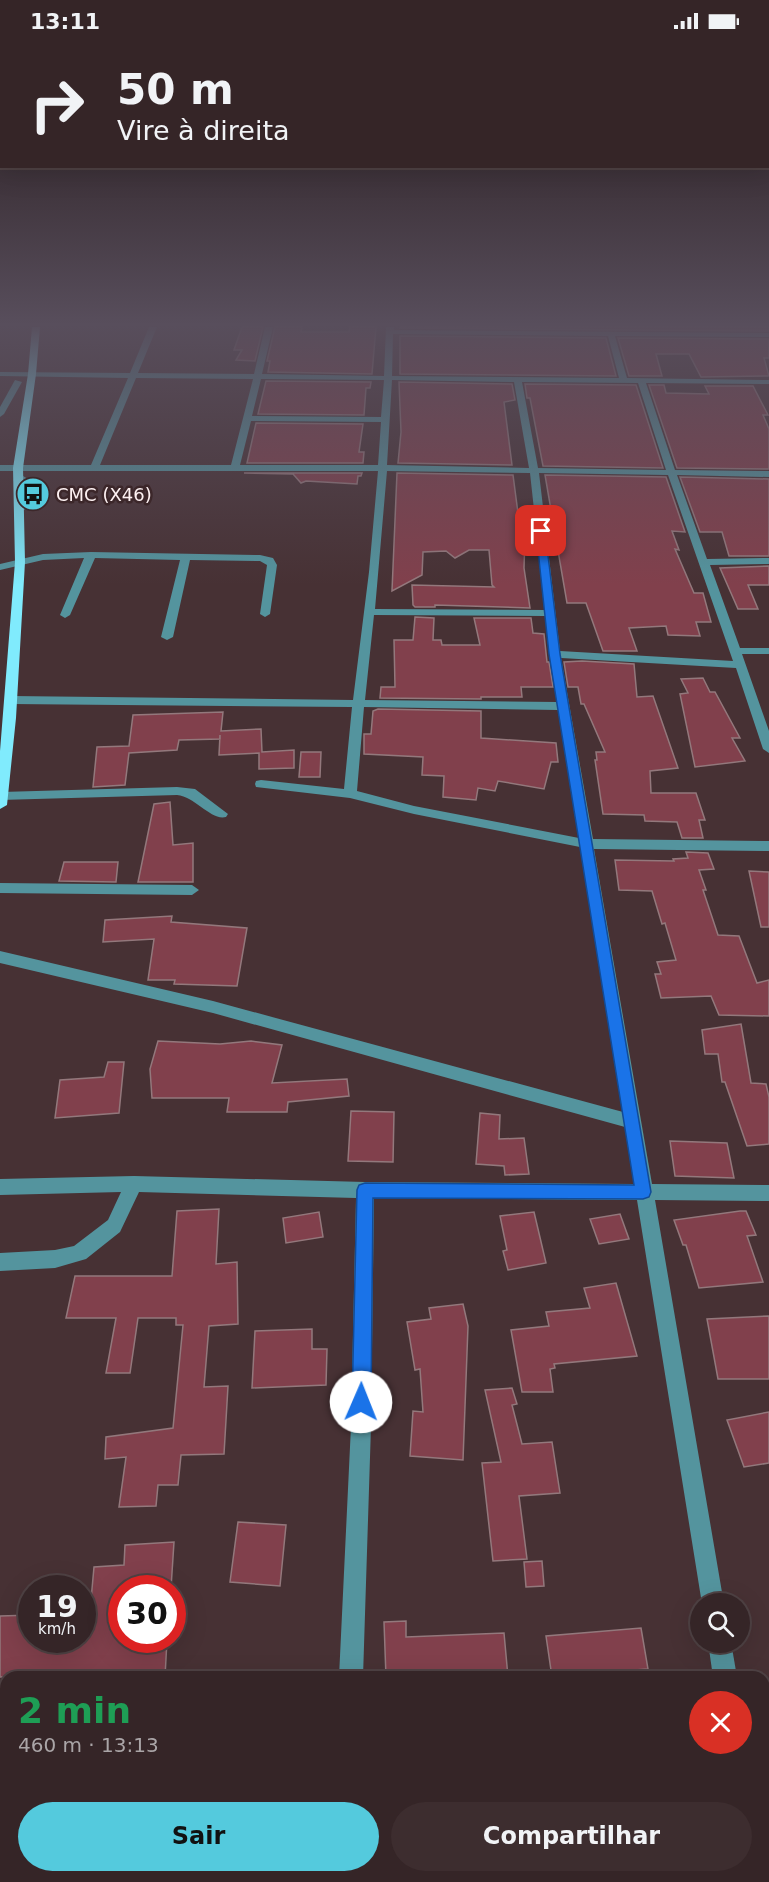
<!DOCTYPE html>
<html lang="pt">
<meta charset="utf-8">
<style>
body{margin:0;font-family:"DejaVu Sans",sans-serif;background:#3d2d2f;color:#f1f3f6;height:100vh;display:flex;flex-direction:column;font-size:22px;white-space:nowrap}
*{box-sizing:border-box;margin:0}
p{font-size:20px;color:#aaa5a7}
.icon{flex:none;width:33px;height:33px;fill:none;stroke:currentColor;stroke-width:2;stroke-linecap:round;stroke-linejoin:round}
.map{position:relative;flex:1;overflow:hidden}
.panel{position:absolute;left:0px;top:1629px;width:770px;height:212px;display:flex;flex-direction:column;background:#352527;border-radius:18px 18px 0 0;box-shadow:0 6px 24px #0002,0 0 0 2px #4f4244}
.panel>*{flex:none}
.guide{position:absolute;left:0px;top:0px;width:770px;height:126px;box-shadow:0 6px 24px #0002,0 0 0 2px #4f4244;background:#352527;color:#f1f3f6;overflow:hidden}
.fabs{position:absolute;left:690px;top:1551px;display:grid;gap:12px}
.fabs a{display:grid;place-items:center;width:60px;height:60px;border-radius:50%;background:#352527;box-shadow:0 6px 24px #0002,0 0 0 2px #4f4244;font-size:30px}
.speed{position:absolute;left:18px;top:1533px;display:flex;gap:12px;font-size:30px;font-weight:700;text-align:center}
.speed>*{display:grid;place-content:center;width:78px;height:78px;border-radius:50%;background:#352527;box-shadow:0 6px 24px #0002,0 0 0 2px #4f4244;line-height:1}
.speed small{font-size:15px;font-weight:400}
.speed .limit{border:9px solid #d22;background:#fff;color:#111}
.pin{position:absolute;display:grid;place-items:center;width:51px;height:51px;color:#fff;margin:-26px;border-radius:12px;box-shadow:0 3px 9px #0006}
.me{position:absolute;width:66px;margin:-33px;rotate:1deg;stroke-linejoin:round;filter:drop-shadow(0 0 4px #0008)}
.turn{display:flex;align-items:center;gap:21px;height:126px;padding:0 18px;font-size:27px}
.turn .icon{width:78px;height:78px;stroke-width:2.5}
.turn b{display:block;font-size:42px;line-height:51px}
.round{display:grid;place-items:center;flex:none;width:63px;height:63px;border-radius:32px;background:#3d2d2f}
.summary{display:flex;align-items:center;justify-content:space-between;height:102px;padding:0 18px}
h1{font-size:36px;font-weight:700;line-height:45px;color:#1e9e55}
.button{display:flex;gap:12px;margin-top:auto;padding:12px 18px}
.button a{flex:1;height:69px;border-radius:36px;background:#54cadd;color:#111;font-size:24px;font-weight:700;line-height:69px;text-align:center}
.button a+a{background:#3d2d2f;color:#f1f3f6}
.status{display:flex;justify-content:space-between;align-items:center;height:42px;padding:0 30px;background:#352527;direction:ltr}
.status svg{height:16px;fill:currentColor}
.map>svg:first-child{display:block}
.building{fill:#81404c;stroke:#93787c;stroke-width:1.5}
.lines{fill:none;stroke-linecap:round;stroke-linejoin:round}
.minor{fill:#54949e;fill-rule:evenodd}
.major{fill:#80ebfd;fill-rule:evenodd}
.route{fill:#1a73e8;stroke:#114b97;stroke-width:1.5}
.labels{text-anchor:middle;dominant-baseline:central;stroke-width:5;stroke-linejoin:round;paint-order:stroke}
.far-poi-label{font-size:18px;fill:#fdf1f2;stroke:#3c272a;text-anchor:start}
</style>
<div class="status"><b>13:11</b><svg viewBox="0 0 49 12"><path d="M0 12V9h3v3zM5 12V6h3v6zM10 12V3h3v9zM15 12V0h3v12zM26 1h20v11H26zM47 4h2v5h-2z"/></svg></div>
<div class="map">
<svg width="769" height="1840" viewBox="0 0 769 1840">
<rect width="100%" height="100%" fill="#473134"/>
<g class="building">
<polygon points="242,285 263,285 255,319 236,318 242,308 234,308"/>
<polygon points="275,285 302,285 301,290 349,290 350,285 376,285 372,332 268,330 270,319 267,319"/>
<polygon points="400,285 769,285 769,289 400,286"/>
<polygon points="400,294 606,296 616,334 400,332"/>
<polygon points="618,296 769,297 769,316 764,316 769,334 701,335 689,312 656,312 662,334 629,334"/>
<polygon points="266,339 371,340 370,346 366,346 364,373 258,372"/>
<polygon points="399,340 512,342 515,358 504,360 512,423 398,421 401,390"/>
<polygon points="525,342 636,343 663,426 543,424 530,356 527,356"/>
<polygon points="649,343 664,343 666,351 709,352 705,344 753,344 768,373 763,373 769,387 769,427 677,426"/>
<polygon points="256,381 363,382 359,410 364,410 363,421 247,421"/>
<polygon points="244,431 362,431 361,434 358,434 357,442 306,439 301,441 293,432"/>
<polygon points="397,431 513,433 521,494 525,494 524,526 530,566 435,563 435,565 415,565 413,563 412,543 494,545 492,543 489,508 469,508 455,516 446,509 423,510 422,533 392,549"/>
<polygon points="545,433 666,435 685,490 672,489 679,508 675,507 694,551 703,551 711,580 696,580 700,594 668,593 666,584 629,586 637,609 603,609 586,561 567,561"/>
<polygon points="680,435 769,437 769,514 729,514 722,490 700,490"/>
<polygon points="769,524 769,543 748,543 758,567 738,567 720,526"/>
<polygon points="415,575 434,576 433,598 441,598 442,603 480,603 474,576 531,576 533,591 544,592 547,620 549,620 553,645 521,645 522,655 481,655 481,657 380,656 381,645 395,645 394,598 413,598"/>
<polygon points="582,619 634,622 637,655 653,654 678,726 650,729 651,751 696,751 705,778 699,778 703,796 682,796 677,780 645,779 644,773 603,772 595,718 597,718 596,710 605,710 584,662 581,662 578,645 568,645 564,620"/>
<polygon points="703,636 710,650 715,650 740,696 732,696 745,719 695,725 680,652 688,651 681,637"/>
<polygon points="378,667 481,669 481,696 556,701 558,720 551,720 544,747 498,739 495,749 478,746 476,758 443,755 444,734 422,733 423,715 364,712 364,692 371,692 373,669"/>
<polygon points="223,670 221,689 261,687 262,710 294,708 294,726 259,727 259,711 219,713 220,693 220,697 179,698 177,708 129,711 125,743 93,745 97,705 129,704 133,673"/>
<polygon points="301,710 321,710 320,735 299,735"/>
<polygon points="170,760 173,803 193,801 193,840 138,840 154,762"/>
<polygon points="686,810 708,811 714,827 699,828 706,848 703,848 718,893 739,894 757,941 769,938 769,974 719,973 711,954 661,956 655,932 661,932 657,920 676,918 665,881 662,882 652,849 619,848 615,818 674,819 673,817 688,816"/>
<polygon points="64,820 118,820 116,840 59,839"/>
<polygon points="749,829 769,830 769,885 761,885"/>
<polygon points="172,874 171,880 247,886 237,944 174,942 175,938 148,938 154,897 103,900 105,878"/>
<polygon points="741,982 751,1041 766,1042 769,1055 769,1102 747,1104 725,1040 722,1040 718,1012 705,1012 702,988"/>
<polygon points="158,999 220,1002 251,999 282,1003 272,1041 347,1037 349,1054 288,1060 287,1070 227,1070 229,1056 152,1056 150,1027"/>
<polygon points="108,1020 124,1020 119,1071 55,1076 60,1038 104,1035"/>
<polygon points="351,1069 394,1070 393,1120 348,1119"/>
<polygon points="480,1071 500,1073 499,1097 524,1096 529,1132 505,1133 504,1124 476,1122"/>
<polygon points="670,1099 727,1101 734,1136 675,1134"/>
<polygon points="219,1167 216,1222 237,1220 238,1282 209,1284 204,1345 228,1344 224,1412 181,1413 178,1443 158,1443 156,1464 119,1465 126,1415 105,1417 106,1395 173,1386 183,1283 176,1283 176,1276 138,1276 130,1331 106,1331 116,1276 66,1276 75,1234 172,1234 177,1169"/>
<polygon points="740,1169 746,1169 756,1193 747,1194 763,1240 699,1246 686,1203 683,1203 674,1178"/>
<polygon points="319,1170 323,1195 286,1201 283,1176"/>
<polygon points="534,1170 546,1221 508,1228 503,1209 507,1208 500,1174"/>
<polygon points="620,1172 629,1197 599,1202 590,1177"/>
<polygon points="616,1241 637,1314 554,1322 555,1326 550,1327 553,1350 522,1350 511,1288 549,1284 546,1270 590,1266 584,1246"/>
<polygon points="463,1262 468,1284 463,1418 410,1414 413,1369 423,1370 420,1327 415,1328 407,1280 431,1277 429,1266"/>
<polygon points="769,1274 769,1337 718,1337 707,1277"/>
<polygon points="312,1287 312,1307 327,1307 326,1343 252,1346 255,1289"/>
<polygon points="512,1346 517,1362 512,1363 522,1402 552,1400 560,1451 519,1454 527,1517 493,1519 482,1421 501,1420 485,1348"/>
<polygon points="769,1370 769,1421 744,1425 727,1378"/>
<polygon points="238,1480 286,1483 280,1544 230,1540"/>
<polygon points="174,1500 171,1546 122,1546 122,1598 167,1598 165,1635 0,1635 0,1574 32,1573 32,1598 82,1598 82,1569 90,1569 94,1525 124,1523 125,1503"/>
<polygon points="542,1519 544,1544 526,1545 524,1520"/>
<polygon points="406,1579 406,1595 504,1591 508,1635 386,1635 384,1580"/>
<polygon points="641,1586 648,1627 635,1628 636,1635 552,1635 546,1594"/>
</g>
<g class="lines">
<g class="minor">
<path d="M149,285H157L138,331L254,332L265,285H273L262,332L384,334L386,285H394V288L769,291V295L615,294L627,336L769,338V342L646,341L675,428L769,429V435L677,433L707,517L769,516V522L710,523L740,606H769V612H742L769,689V711L763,707L736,626L561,616L593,797L769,799V809L594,807L652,1142L769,1143V1159L655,1158L724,1562H702L637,1158L374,1156L371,1384L363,1635H339L351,1384L356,1156L139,1150L120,1190L86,1217L55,1226L0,1229V1211L55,1208L74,1204L108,1178L121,1150L0,1153V1137L134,1134L365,1140L634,1142L625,1085L213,971L0,921V909L213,959L623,1070L580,805L414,772L350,756L256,745L255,742L256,739L261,738L344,747L352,665L11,662L5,658L11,654L353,658L369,530L378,429H0V423H91L128,336L0,334V330L130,331ZM393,292L608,294L619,336L392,334ZM136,336L253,337L231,423H100ZM261,337L384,338L381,375L252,374ZM392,338L514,340L529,426L387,423ZM522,340L638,341L666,428L538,426ZM251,379L381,380L378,423H240ZM387,429L530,431L545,568L375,567ZM539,431L668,433L733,619L560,609ZM374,573L545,574L557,660L365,658ZM364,665L558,668L579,796L414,764L357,749Z"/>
<polygon points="15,338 22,340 4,372 0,375 0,365"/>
<polygon points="23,434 28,437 33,465 20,469 15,466 23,463 19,441 13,438"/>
<polygon points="91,510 260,513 273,516 277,523 270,572 265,575 260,572 267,523 260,519 190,518 173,595 167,598 161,595 180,518 95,516 70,573 65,576 60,573 84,516 43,518 0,528 0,522 43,512"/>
<path d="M177,745L195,747L228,772L226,775C211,779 196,755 177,753L0,758L1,750Z"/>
<polygon points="0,841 192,843 199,848 192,853 0,851"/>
<polygon points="708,1600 731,1600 737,1635 713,1635"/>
<polygon points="764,1774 769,1774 769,1800 764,1799"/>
<polygon points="6,1785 6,1811 0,1812 0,1786"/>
<polygon points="764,1823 769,1829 769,1840 746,1840 745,1834 764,1834"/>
<rect x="335" y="1834" width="26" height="6"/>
</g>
<polygon class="major" points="32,285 40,285 36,332 23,426 25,520 16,676 7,763 0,767 0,709 15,520 13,426 28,332"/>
</g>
<linearGradient id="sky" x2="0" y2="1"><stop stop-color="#271b1d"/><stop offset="0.52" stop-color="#584e5c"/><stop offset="1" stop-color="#584e5c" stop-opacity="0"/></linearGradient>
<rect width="769" height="543" fill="url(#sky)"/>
<polygon class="route" points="541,486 545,489 560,612 651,1150 649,1155 643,1157 373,1156 371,1360 368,1367 361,1369 355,1367 352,1360 357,1148 359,1143 365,1141 634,1143 549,612 536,489"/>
<defs>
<g id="bus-disc" transform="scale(1.725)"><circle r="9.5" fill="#54cadd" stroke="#3c272a"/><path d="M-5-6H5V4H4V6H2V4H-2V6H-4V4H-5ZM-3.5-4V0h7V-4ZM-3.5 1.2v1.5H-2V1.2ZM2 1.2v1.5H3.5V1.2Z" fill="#111"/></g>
</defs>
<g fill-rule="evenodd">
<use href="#bus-disc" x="33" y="452"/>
</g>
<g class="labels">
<g class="far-poi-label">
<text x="56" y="452">CMC (X46)</text>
</g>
</g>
</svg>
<div class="fabs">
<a><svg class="icon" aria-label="search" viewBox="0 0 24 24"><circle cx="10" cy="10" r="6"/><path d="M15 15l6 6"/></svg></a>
</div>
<div class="speed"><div>19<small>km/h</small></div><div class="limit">30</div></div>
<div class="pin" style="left:541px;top:489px;background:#d93025"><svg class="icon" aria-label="arrive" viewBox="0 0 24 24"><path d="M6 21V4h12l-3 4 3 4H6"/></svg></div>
<svg class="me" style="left:361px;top:1360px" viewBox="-20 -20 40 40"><circle r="19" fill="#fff"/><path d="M0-13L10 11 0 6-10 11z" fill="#1a73e8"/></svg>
<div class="guide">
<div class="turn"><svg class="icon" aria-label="right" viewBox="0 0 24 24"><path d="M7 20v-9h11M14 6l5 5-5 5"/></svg><div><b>50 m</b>Vire à direita</div></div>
</div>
<section class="panel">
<div class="summary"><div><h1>2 min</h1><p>460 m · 13:13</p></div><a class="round" style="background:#d93025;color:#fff"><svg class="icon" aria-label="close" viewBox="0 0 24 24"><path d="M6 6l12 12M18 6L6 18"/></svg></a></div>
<div class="button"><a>Sair</a><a>Compartilhar</a></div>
</section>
</div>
